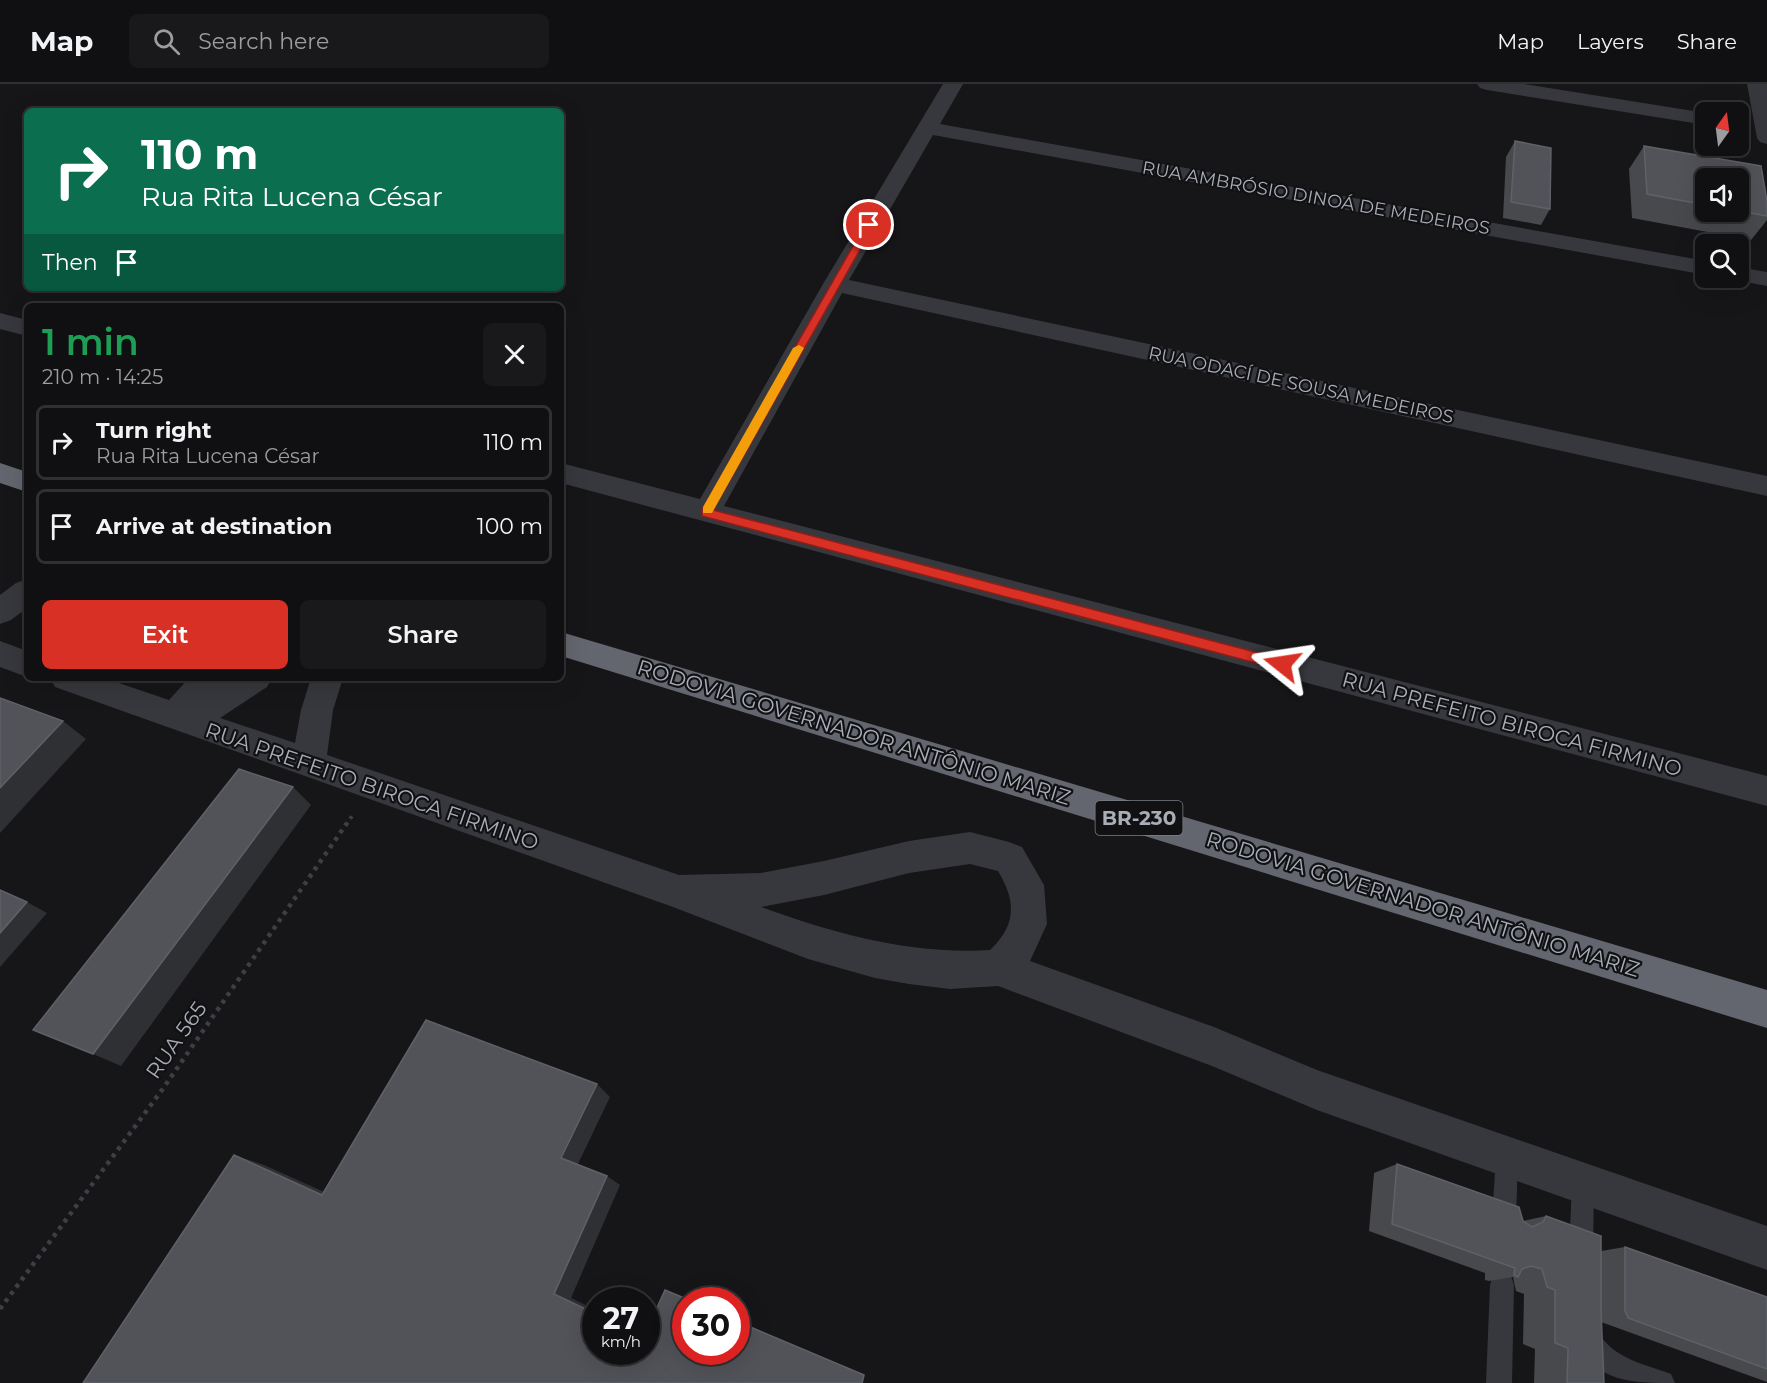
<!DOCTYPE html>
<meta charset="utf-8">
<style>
body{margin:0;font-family:Montserrat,sans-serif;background:#19191b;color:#f1f3f6;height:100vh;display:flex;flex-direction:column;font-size:22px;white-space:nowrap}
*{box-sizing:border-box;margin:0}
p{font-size:20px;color:#9c9d9f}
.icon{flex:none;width:33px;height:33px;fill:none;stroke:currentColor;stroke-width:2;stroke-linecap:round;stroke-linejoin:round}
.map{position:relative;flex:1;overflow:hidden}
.side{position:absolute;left:24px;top:219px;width:540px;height:378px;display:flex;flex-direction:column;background:#101012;border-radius:9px;box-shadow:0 6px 24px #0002,0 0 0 2px #303032}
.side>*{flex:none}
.guide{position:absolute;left:24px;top:24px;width:540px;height:183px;border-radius:9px;box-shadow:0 6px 24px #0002,0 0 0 2px #303032;background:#0b6e4f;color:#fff;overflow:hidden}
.needle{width:39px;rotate:14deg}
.fabs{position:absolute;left:1695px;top:18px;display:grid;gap:12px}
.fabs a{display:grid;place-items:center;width:54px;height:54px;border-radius:9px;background:#101012;box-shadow:0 6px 24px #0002,0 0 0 2px #303032;font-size:30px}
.speed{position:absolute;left:582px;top:1203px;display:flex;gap:12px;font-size:30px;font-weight:700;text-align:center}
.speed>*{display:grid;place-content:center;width:78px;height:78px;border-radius:50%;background:#101012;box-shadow:0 6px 24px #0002,0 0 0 2px #303032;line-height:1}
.speed small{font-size:15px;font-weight:400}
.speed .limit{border:9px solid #d22;background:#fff;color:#111}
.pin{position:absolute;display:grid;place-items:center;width:51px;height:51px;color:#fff;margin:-26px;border:3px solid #fff;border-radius:50%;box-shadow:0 2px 6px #0007}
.me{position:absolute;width:66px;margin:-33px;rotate:285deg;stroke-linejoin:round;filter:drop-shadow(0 0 4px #0008)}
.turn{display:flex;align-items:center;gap:21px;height:126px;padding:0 18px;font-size:27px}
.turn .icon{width:78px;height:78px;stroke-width:2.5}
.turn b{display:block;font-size:42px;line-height:51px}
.then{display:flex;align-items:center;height:57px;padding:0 18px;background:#0003;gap:12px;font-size:22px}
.round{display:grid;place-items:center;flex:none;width:63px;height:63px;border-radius:9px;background:#19191b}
.headline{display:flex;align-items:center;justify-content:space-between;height:102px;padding:0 18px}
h1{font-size:36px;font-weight:600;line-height:45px;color:#1e9e55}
.button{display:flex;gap:12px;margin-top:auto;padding:12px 18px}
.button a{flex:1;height:69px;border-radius:9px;background:#d93025;color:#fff;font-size:24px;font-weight:600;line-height:69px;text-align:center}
.button a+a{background:#19191b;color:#f1f3f6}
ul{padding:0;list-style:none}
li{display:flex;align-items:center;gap:18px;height:75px;margin:0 12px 9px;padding:0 6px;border:3px solid #303032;border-radius:9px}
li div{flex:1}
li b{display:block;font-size:22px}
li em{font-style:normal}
header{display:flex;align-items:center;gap:36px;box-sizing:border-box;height:84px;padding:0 30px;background:#101012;border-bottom:2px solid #303032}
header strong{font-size:28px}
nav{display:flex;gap:33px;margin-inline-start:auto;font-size:21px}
.search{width:420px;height:54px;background:#19191b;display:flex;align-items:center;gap:15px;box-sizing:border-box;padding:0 21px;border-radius:9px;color:#9c9d9f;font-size:22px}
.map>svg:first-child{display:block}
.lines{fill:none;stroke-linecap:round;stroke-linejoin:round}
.path-far1{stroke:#3d3f44;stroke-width:4;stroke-dasharray:3 4.5;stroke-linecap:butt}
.path{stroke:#3d3f44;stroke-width:4.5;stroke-dasharray:4 5;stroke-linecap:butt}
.lane{fill:#37383d;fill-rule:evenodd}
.street{fill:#37383d;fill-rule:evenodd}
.highway{fill:#63666e;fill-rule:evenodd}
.wall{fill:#47494d;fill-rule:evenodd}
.shaded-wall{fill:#2f3033}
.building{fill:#525359;stroke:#5f6168;stroke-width:1.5}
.route{fill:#d93025;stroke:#8d1f18;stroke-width:1.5}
.slow{fill:#f59e0b}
.labels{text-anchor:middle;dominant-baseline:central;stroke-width:4.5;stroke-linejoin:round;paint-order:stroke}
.far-street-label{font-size:18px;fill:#a8adb8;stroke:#111113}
.shield{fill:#111113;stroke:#7b7e86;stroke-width:1.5}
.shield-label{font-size:20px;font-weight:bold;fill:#a8adb8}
.street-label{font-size:21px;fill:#a8adb8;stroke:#111113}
</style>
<header>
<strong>Map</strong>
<div class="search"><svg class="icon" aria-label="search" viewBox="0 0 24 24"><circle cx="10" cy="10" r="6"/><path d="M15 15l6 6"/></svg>Search here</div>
<nav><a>Map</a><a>Layers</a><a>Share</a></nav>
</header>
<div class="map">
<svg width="1767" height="1299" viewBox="0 0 1767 1299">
<rect width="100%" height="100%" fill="#161618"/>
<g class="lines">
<polyline class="path-far1" points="346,741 352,732"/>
<polyline class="path" points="0,1225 162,1006 347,739"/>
<g class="lane">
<polygon points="1507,1061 1515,1064 1518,1072 1516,1135 1512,1143 1504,1147 1496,1143 1492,1135 1496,1072 1499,1064"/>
<polygon points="1583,1088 1591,1091 1594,1099 1593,1169 1589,1177 1581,1181 1573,1177 1569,1169 1572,1099 1575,1091"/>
<polygon points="1502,1189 1511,1192 1514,1201 1512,1299 1486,1299 1490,1201 1493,1192"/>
<path d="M1588,1244C1600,1249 1606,1261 1617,1268C1633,1279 1653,1283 1671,1290L1675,1299C1633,1299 1595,1299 1576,1256L1579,1247Z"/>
</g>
<g class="street">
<polygon points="943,0 963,0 940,40 1706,177 1706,191 933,51 849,196 1767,392 1767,412 842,209 724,422 1767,692 1767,722 561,399 561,379 700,415 823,200"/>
<polygon points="1477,0 1524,0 1706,29 1706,41 1487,6 1480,4"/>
<polygon points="1747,0 1767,0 1767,60 1760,58 1757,54"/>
<polygon points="1738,183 1767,188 1767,202 1730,195 1729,194 1738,194"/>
<polygon points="0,229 27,236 27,252 0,245"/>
<polygon points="27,495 27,524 11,536 0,540 0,511 16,499"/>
<polygon points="0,557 27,567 27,593 0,583"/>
<path d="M50,594H104L169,616L189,594H224L221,599L230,594H272L267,603L220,634L295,659L301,626L311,594H343L333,626L327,671L679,791L761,789L824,777L909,757L970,748L1009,758L1022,763L1044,801L1047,840L1030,877L1214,943L1317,986L1767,1142V1186L1317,1026L1212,982L998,902L950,905L909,900L875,894L808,875L673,823L55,603ZM970,780L998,787C1016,817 1017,841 990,866C911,871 835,850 761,823L824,811L909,789Z"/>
</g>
<g class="highway">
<polygon points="0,379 27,388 27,408 0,399"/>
<polygon points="561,548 1767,906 1767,944 561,572"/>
</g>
</g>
<g class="wall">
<polygon points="1515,57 1550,125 1541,141 1503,134 1506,73"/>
<path d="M1644,62L1761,82L1767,117V136L1751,156L1632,134L1629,85ZM1706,94H1738V128H1706Z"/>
<polygon points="1397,1080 1523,1137 1546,1132 1601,1167 1625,1163 1767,1213 1767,1298 1601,1238 1604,1299 1534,1299 1535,1265 1523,1260 1524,1210 1516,1207 1513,1193 1489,1197 1485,1196 1485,1189 1369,1147 1374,1089"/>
</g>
<g class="shaded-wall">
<polygon points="63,637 86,655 0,749 0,704"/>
<polygon points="293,703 311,721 121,982 93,970"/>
<polygon points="27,818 47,829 0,883 0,849"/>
<polygon points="597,1000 610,1013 576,1084 561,1074"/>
<polygon points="234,1071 264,1081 349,1119 322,1111"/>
<polygon points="607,1092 620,1101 571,1214 596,1226 596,1230 554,1210"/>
<polygon points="736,1236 865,1291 863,1299 736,1237"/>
</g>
<g class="building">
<polygon points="1515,57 1551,64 1550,125 1511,118"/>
<polygon points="1644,62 1761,82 1767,117 1767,132 1738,127 1738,94 1706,94 1706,121 1647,110"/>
<polygon points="0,614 63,637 0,704"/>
<polygon points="239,685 293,703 93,970 33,946"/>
<polygon points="0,806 27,818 0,849"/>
<polygon points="426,936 597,1000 561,1074 607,1092 554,1210 596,1230 596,1268 646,1268 646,1248 665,1206 689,1216 686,1216 686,1268 736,1268 736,1237 864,1291 862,1299 83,1299 234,1071 322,1111"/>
<polygon points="1397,1080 1519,1123 1523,1137 1532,1143 1543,1138 1546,1132 1601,1152 1601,1227 1604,1299 1567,1299 1568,1264 1555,1259 1555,1206 1547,1203 1542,1185 1531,1182 1522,1185 1518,1193 1514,1191 1515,1184 1392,1140"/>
<polygon points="1625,1163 1767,1213 1767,1285 1628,1234 1625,1227"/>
</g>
<polygon class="route" points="869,138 874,141 713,426 1282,575 1289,580 1287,584 1282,586 702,432 702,426 865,141"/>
<polygon class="slow" points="799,261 804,264 712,429 703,429 703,423 793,264"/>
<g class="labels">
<g class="far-street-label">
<text transform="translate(1316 114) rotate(10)">RUA AMBRÓSIO DINOÁ DE MEDEIROS</text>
<text transform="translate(1301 301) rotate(12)">RUA ODACÍ DE SOUSA MEDEIROS</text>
</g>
<rect class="shield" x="1095.5" y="717" width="87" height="34" rx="4.5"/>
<g class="shield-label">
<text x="1139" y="734">BR-230</text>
</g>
<g class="street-label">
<text transform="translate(1512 640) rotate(15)">RUA PREFEITO BIROCA FIRMINO</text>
<text transform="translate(854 648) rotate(17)">RODOVIA GOVERNADOR ANTÔNIO MARIZ</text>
<text transform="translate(372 702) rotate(19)">RUA PREFEITO BIROCA FIRMINO</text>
<text transform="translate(1423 820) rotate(17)">RODOVIA GOVERNADOR ANTÔNIO MARIZ</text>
<text transform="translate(176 956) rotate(-55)">RUA 565</text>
</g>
</g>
</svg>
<div class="fabs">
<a><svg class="needle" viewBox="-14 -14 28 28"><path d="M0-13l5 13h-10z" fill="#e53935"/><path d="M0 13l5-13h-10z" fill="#9c9d9f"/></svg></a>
<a><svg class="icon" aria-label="sound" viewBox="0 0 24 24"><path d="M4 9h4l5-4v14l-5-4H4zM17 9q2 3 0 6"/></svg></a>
<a><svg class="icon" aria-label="search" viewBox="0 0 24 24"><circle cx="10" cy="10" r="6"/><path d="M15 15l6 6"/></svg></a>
</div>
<div class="speed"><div>27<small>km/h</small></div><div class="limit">30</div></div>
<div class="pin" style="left:869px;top:141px;background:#d93025"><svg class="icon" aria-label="arrive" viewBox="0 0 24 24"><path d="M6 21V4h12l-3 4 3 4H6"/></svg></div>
<svg class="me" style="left:1282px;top:580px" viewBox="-20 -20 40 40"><path d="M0-17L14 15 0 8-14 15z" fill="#d93025" stroke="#fff" stroke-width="4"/></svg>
<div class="guide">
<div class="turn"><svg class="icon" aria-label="right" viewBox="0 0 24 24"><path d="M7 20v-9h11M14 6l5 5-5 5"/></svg><div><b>110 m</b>Rua Rita Lucena César</div></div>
<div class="then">Then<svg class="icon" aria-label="arrive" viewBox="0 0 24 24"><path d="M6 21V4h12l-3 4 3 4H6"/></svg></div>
</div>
<section class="side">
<div class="headline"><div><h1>1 min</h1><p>210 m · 14:25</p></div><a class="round"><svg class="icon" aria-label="close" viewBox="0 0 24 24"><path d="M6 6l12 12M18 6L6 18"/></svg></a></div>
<ul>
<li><svg class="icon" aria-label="right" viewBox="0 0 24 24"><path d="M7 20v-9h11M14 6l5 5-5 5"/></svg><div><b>Turn right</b><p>Rua Rita Lucena César</p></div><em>110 m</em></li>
<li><svg class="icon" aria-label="arrive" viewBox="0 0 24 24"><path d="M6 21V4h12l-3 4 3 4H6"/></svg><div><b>Arrive at destination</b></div><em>100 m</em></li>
</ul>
<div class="button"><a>Exit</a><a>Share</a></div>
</section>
</div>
